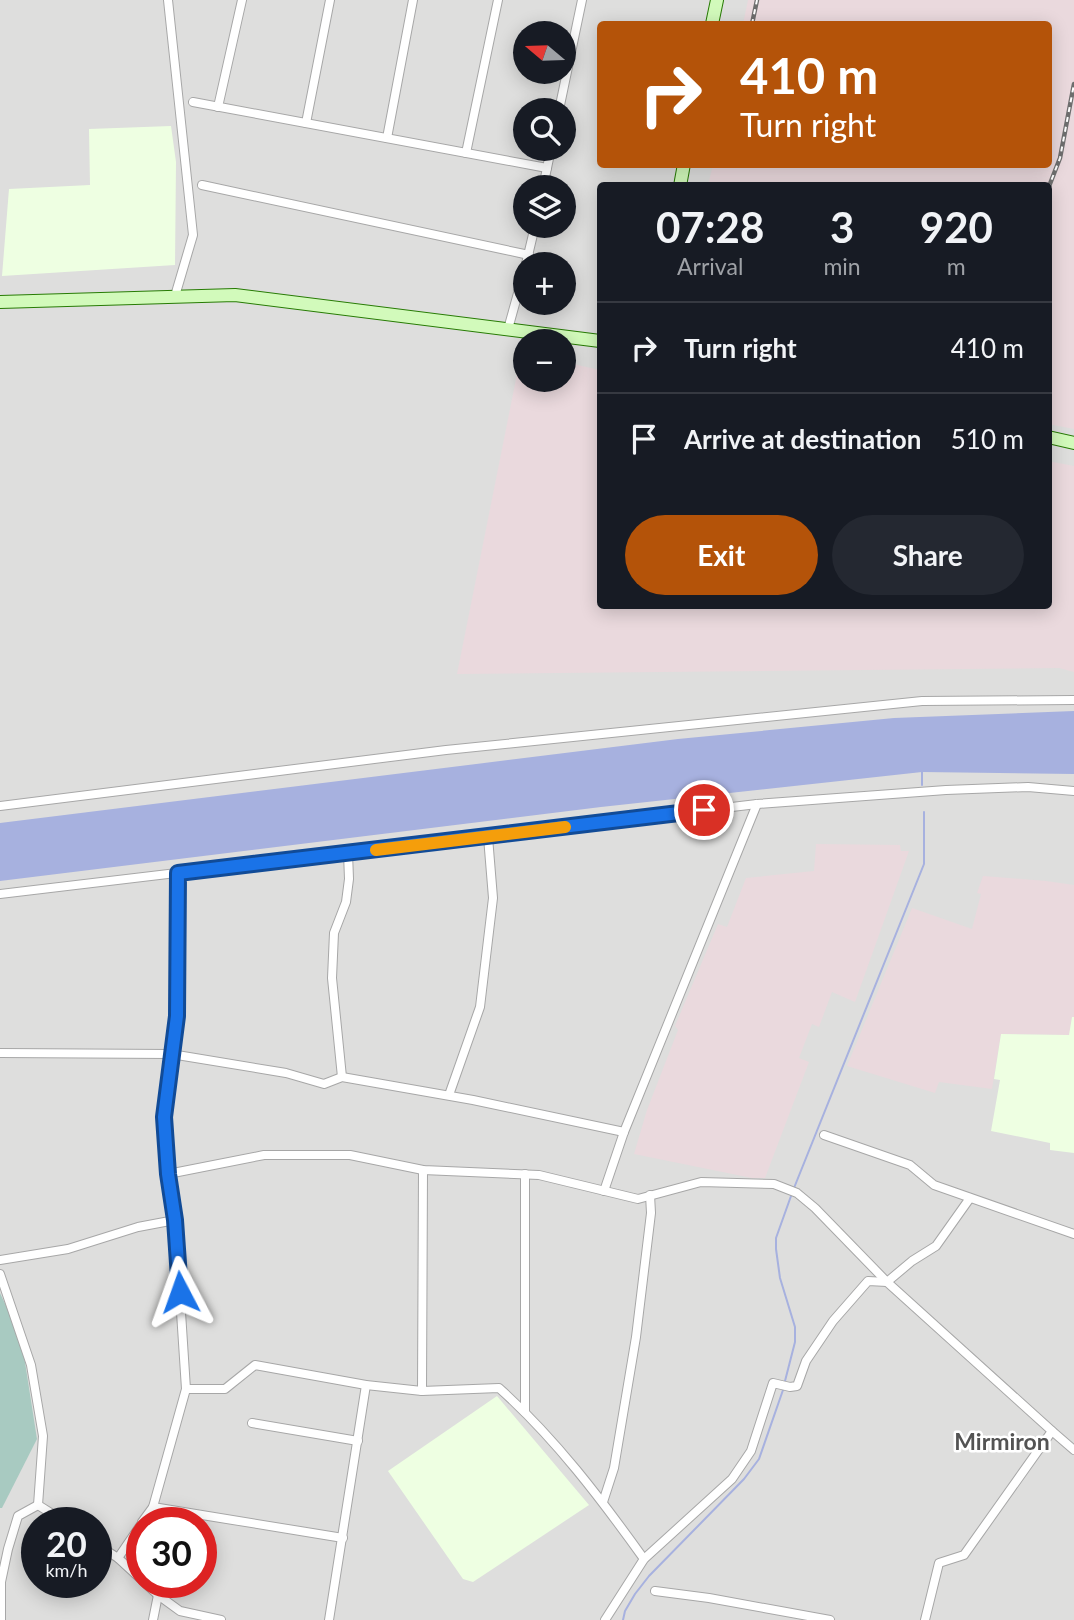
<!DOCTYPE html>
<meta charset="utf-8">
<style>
body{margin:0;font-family:Lato,sans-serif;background:#242831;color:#f1f3f6;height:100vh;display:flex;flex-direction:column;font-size:26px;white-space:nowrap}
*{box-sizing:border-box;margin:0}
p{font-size:23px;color:#9ea1a6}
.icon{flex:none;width:38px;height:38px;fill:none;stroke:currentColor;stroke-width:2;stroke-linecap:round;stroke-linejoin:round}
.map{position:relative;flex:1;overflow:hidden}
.sheet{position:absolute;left:597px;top:182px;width:455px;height:427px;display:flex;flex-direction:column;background:#171b24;border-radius:7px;box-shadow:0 4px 18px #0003}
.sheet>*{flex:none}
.guide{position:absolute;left:597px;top:21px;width:455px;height:147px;border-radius:7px;box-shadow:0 4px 18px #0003;background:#b45309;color:#fff;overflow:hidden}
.needle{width:46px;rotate:289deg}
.fabs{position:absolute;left:513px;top:21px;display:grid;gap:14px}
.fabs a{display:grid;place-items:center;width:63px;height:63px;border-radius:50%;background:#171b24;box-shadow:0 4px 18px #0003;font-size:35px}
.speed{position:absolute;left:21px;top:1507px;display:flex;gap:14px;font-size:35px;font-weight:700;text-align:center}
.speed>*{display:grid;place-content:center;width:91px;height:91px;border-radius:50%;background:#171b24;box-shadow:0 4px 18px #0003;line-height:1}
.speed small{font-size:18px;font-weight:400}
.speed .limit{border:10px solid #d22;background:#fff;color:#111}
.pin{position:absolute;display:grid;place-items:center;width:60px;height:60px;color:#fff;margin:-30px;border:4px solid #fff;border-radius:50%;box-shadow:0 2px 7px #0007}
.me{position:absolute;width:77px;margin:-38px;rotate:356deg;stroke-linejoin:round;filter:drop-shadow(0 0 5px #0008)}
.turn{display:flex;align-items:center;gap:24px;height:147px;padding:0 28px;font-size:32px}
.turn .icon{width:91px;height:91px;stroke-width:2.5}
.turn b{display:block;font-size:49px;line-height:60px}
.eta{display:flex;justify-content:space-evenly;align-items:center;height:119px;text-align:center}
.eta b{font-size:42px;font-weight:700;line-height:49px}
.button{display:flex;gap:14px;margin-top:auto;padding:14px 28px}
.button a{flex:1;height:80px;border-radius:42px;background:#b45309;color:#fff;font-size:28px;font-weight:700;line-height:80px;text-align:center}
.button a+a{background:#242831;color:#f1f3f6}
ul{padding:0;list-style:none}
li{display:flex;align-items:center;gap:21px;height:91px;padding:0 28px;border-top:2px solid #363941}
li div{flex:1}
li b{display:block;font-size:26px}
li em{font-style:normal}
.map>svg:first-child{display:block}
.residential{fill:#dededd;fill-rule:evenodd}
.industrial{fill:#ead9dd}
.education{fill:#eeffe2}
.cemetery{fill:#a8cac1}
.water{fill:#a7b1df}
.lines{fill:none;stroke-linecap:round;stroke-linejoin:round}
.stream{stroke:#a7b1df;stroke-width:2}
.street-casing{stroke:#a7a7a7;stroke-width:10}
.secondary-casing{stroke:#277b04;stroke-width:14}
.street{stroke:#fff;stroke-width:8}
.secondary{stroke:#d2fabb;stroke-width:12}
.rail-casing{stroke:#6e6e6e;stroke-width:4.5}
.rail{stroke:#fff;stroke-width:2;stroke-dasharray:5;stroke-linecap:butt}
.route-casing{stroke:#114b97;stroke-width:18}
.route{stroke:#1a73e8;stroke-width:12}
.slow{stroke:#f59e0b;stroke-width:12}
.labels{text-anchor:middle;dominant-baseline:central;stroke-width:5;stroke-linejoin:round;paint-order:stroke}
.quarter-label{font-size:23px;font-weight:bold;fill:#535353;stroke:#fff}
</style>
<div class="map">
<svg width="1074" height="1620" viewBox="0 0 1074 1620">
<rect width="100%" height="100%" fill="#eef1e7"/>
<path class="residential" d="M0,0H1074V1620H0ZM600,24H1048V164H600ZM525,33H564V72H525ZM525,110H564V149H525ZM600,186H1048V606H600ZM525,187H564V226H525ZM525,264H564V303H525ZM525,341H564V380H525ZM37,1522H96V1582H37ZM142,1522H201V1582H142Z"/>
<g class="industrial">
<polygon points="748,0 1074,0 1074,429 1048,424 1048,186 708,185 713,165 1048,164 1048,24 743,24"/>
<polygon points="521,354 525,355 525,380 564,380 564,362 600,370 600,606 1048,606 1048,461 1074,466 1074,672 1059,668 457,674"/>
<polygon points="816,844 900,845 901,851 909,851 855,1002 832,992 819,1027 812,1024 799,1058 809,1062 765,1178 752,1178 634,1154 647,1110 678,1030 675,1026 718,924 727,927 746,878 814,871"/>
<polygon points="983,876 1046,881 1074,885 1074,1017 1072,1017 1070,1035 1001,1034 992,1089 939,1082 935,1093 847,1066 912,908 972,929 981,894 977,893"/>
</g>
<g class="education">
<polygon points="171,126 176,162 175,265 2,276 9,189 90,185 89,129"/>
<polygon points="1072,1017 1074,1017 1074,1153 1050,1150 1050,1143 991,1131 1000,1080 994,1079 1001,1034 1069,1035"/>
<polygon points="497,1396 589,1505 473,1582 463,1579 388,1471"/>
</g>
<polygon class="cemetery" points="0,1293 7,1308 24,1356 37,1439 2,1508 0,1508"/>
<polygon class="water" points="1074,711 1074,774 922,772 601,807 0,881 0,823 678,739 894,718"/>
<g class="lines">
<g class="stream">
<polyline points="922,772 922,785"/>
<polyline points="794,1188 924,864 924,812"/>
<polyline points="785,1381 795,1342 795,1327 780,1278 776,1249 776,1238 791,1196"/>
<polyline points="623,1620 625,1611 635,1594 649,1576 744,1479 759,1459 783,1390"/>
</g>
<g class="street-casing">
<g id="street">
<polyline points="168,0 193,235 175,296"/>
<polyline points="193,102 547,168"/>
<polyline points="218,107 242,0"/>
<polyline points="559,110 582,0"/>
<polyline points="306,123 330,0"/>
<polyline points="387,138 413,0"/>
<polyline points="466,153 498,0"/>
<polyline points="202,185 529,255"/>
<polyline points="543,187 551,149"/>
<polyline points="526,264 535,226"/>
<polyline points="508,329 525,268"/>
<polyline points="0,806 446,750 922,701 1074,700"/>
<polyline points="0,894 757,804 946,790 1028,787 1074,791"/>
<polyline points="0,1053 171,1054 286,1073 324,1084 342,1077 473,1100 624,1132"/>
<polyline points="342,1077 332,978 334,933 346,902 349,879 348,853"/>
<polyline points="449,1095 480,1007 493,898 488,837"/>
<polyline points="824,1135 910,1165 934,1185 1074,1234"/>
<polyline points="168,1174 264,1155 350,1155 423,1170 539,1175 638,1199 701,1182 774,1184 797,1193 815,1208 887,1282 1052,1431 1074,1450"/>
<polyline points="604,1191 624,1132 757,804"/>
<polyline points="0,1260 68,1249 138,1227 175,1220"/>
<polyline points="0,1274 31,1365 43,1436 38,1505"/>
<path d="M186,1389H225L255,1365L366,1385L422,1391L499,1388C555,1438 601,1499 644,1559"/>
<polyline points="422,1391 423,1170"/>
<polyline points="525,1412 525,1174"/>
<polyline points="252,1423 358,1441"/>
<polyline points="603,1502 614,1468 636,1337 651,1213 650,1195"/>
<polyline points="38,1505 65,1522"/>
<polyline points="153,1507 343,1538"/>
<polyline points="142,1522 153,1507 186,1389 175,1220 168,1174 164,1117 177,1016 179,873"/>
<polyline points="96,1544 118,1558 142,1580"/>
<polyline points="118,1558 142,1523"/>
<polyline points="144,1582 158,1595 180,1611 221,1620"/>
<polyline points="655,1591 709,1598 830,1620"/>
<polyline points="1,1620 1,1582 8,1549 18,1516 38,1505"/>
<polyline points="153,1620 158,1595"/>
<polyline points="329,1620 366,1385"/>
<polyline points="605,1620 644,1559 732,1479 751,1451 773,1383 790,1387 797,1386 806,1361 833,1321 868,1281 887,1282 912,1261 936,1246 970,1198"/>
<polyline points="925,1620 939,1563 964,1555 1052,1431"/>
</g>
</g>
<g class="secondary-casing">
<g id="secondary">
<polyline points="712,24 717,0"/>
<polyline points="680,186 684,164"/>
<polyline points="0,302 235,295 600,341"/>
<polyline points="1048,437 1074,443"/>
</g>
</g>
<use href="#street" class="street"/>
<use href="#secondary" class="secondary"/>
<g class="rail-casing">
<g id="rail">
<polyline points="752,24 757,0"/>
<polyline points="1048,189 1060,158 1074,84"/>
</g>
</g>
<use href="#rail" class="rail"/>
</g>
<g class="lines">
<g class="route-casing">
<polyline id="route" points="180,1292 175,1220 168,1174 164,1117 177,1016 178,873 704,810"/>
</g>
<use href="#route" class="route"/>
<polyline class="slow" points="376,850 565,827"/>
</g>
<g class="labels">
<g class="quarter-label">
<text x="1002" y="1441">Mirmiron</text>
</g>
</g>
</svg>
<div class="fabs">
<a><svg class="needle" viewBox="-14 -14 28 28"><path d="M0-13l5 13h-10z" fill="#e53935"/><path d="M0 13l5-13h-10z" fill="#9ea1a6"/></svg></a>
<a><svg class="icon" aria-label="search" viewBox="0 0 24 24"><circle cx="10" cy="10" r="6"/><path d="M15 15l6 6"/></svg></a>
<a><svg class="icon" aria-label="layers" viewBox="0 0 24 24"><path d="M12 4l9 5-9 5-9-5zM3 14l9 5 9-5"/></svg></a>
<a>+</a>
<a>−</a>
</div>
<div class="speed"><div>20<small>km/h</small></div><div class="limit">30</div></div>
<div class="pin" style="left:704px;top:810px;background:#d93025"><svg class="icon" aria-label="arrive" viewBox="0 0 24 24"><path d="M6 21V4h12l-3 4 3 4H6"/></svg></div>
<svg class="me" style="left:180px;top:1292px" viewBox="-20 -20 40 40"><path d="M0-17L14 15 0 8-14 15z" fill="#1a73e8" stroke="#fff" stroke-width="4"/></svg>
<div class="guide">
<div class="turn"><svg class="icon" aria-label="right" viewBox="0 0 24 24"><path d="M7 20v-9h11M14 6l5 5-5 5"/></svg><div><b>410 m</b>Turn right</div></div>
</div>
<section class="sheet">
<div class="eta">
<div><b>07:28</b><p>Arrival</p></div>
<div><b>3</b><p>min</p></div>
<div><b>920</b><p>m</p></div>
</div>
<ul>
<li><svg class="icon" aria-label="right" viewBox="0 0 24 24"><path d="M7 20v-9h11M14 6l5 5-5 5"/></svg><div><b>Turn right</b></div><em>410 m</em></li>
<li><svg class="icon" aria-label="arrive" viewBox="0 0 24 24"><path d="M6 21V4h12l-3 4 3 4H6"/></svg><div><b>Arrive at destination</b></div><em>510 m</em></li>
</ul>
<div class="button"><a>Exit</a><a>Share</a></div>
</section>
</div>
